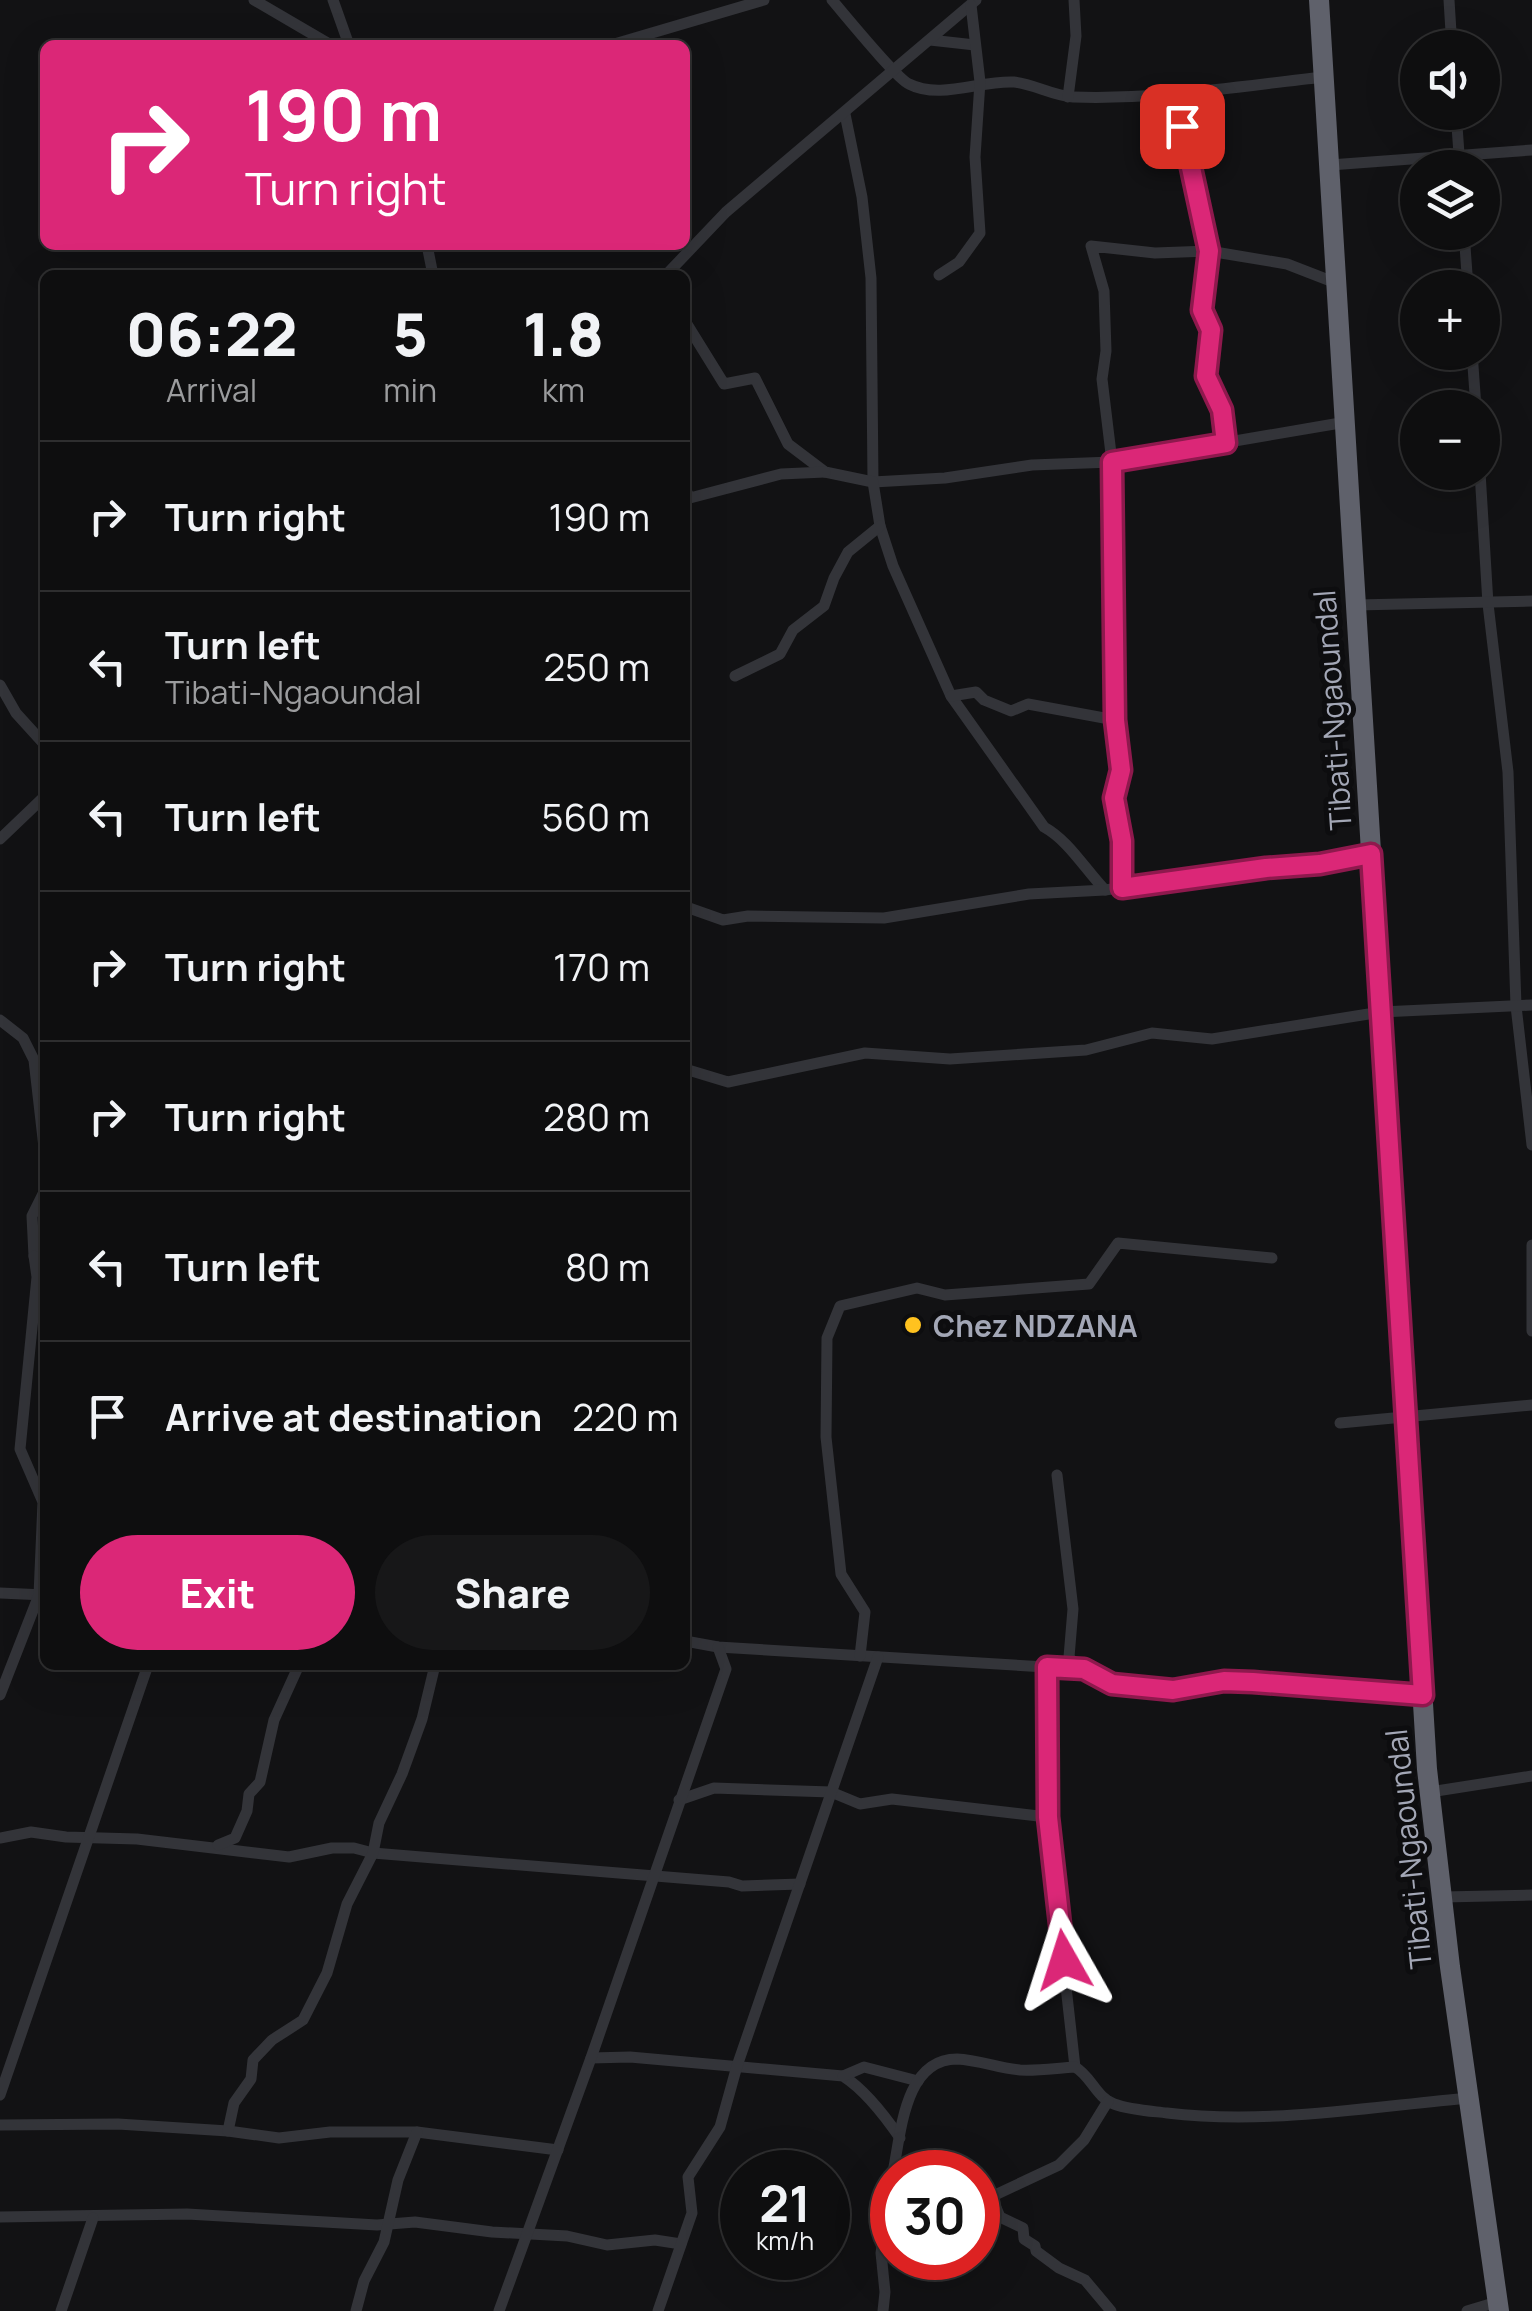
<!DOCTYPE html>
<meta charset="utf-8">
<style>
body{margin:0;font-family:Manrope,sans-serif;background:#171718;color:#f1f3f6;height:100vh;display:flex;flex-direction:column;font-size:38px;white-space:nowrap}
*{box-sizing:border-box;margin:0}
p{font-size:32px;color:#9b9c9e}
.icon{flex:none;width:55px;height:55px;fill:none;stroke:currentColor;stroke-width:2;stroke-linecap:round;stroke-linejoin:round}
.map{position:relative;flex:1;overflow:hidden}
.side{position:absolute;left:40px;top:270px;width:650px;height:1400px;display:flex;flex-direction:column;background:#0e0e0f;border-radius:15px;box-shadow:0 10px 40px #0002,0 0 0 2px #2e2e2f}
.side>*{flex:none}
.hud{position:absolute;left:40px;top:40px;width:650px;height:210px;border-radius:15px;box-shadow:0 10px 40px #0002,0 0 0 2px #2e2e2f;background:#db2777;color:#fff;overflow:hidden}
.tools{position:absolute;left:1400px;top:30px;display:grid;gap:20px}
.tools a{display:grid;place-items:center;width:100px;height:100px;border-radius:50%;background:#0e0e0f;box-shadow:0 10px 40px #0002,0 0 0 2px #2e2e2f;font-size:50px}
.speed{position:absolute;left:720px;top:2150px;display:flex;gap:20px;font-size:50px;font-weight:700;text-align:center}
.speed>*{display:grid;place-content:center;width:130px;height:130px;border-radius:50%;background:#0e0e0f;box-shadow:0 10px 40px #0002,0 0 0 2px #2e2e2f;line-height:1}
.speed small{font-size:25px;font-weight:400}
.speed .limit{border:15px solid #d22;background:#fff;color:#111}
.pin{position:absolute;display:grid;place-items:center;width:85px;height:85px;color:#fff;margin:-42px;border-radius:20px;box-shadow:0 5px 15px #0006}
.me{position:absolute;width:110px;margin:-55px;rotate:354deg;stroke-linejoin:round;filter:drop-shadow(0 0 8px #0008)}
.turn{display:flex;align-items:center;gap:35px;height:210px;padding:0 40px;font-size:45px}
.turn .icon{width:130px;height:130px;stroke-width:2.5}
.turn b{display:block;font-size:70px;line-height:85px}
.eta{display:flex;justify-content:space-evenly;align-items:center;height:170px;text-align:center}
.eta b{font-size:60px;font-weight:800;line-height:70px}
.cta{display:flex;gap:20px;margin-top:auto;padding:20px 40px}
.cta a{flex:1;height:115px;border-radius:60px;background:#db2777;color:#fff;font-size:40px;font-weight:800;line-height:115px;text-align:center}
.cta a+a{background:#171718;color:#f1f3f6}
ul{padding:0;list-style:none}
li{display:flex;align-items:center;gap:30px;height:150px;padding:0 40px;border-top:2px solid #2e2e2f}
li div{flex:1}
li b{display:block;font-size:38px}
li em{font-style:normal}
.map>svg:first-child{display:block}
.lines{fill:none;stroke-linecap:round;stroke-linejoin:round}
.street{stroke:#333439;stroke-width:11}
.highway{stroke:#5f616b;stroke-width:20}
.route-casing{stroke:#8e194d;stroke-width:25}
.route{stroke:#db2777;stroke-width:18}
.poi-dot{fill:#ffc21f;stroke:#0d0d0f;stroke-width:4}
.labels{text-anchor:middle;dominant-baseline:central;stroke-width:10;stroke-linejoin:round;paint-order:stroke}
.street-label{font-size:30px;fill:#a3a7b6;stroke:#0d0d0f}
.poi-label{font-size:30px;font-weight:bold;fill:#a3a7b6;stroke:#0d0d0f;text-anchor:start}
</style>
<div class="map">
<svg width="1532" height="2311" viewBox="0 0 1532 2311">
<rect width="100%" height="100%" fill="#121214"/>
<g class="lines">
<g class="street">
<polyline points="254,0 331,45"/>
<polyline points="333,0 349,45"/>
<path d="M832,0C845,15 896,78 909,84C940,100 981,80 1014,82C1034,84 1053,96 1073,97C1157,100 1241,86 1324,77"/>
<polyline points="1449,0 1452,48"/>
<polyline points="930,40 975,45"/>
<polyline points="611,45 764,0"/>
<polyline points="1175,95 1209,251 1201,310 1211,330 1206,376 1222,410 1226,443"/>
<polyline points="1068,97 1076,36 1074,0"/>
<polyline points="1456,112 1460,168"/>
<polyline points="845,114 862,197 871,278 873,482 945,478 1032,465 1112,462 1346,422"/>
<polyline points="1330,165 1532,150"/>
<polyline points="1464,232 1468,288"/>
<polyline points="427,245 433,275"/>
<polyline points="666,275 726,212 976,0"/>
<polyline points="939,275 959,262 980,233 975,157 980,82 971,5"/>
<path d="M685,321L724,384L755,378L788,444L825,472L873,482L880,526L893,566L951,696L1044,827C1069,841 1084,868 1105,890"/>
<polyline points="1472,352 1476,408"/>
<polyline points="1480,472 1488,604 1508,772 1516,1006 1532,1145"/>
<polyline points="685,489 690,498 781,474 825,472"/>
<polyline points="1356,605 1532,601"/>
<polyline points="735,676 780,654 793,630 824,606 834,578 848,552 880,526"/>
<polyline points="0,685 16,713 45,745"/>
<polyline points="951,696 976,692 984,700 1011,711 1028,704 1115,720"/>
<polyline points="0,839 45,796"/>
<polyline points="1122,887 1122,841 1114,798 1121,770 1115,720 1112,462 1102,379 1106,351 1104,291 1091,246 1155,253 1209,251 1287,264 1336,283"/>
<polyline points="685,909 689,908 723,920 748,916 884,918 1029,894 1105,890 1266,867 1319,864 1371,854"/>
<polyline points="0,1020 23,1038 34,1060 45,1156"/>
<polyline points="685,1069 728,1082 865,1053 950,1059 1086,1050 1152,1033 1212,1039 1381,1012 1532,1005"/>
<polyline points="45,1190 32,1216 34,1256 45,1258"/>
<polyline points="1532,1245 1532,1331"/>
<polyline points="1340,1423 1532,1405"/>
<polyline points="1057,1475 1073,1609 1069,1657 1076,1666 1112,1684 1173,1689 1224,1681 1282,1682 1423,1695"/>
<polyline points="0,1593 45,1595"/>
<polyline points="685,1641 718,1647 1079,1669"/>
<polyline points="860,1656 865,1612 841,1574 826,1437 827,1338 840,1306 917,1288 945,1295 1089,1284 1118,1243 1272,1258"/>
<polyline points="1047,1667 1047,1817 1075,2067"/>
<polyline points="0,1695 39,1595 43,1502 20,1449 37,1277 34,1256"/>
<polyline points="1430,1792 1532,1776"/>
<polyline points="679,1800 714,1788 831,1792 860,1804 892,1799 1047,1817"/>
<polyline points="0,1838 31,1832 66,1837 137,1839 289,1857 332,1848 354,1848 373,1853 729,1882 742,1886 800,1884"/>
<polyline points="218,1845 235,1838 247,1811 249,1794 260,1782 274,1720 299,1665"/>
<polyline points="1443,1897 1532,1895"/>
<path d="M591,2058L630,2057L843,2076C865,2090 885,2116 900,2138"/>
<polyline points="843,2076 864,2067 918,2081"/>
<polyline points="0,2095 148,1665"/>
<polyline points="0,2125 118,2124 228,2131 279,2138 330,2132 417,2132 558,2150"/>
<polyline points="228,2131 234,2103 251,2079 253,2060 272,2040 303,2020 327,1973 347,1904 373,1853 379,1823 402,1774 422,1719 435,1665"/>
<path d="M893,2172C901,2134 904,2059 957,2059C979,2060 998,2068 1020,2070C1038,2071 1057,2068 1075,2067C1091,2076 1096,2097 1114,2104C1130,2110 1150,2111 1167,2113C1267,2125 1369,2107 1469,2098"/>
<polyline points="991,2196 1000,2217 1023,2228 1024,2239 1035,2246 1036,2251 1059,2268 1085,2280 1111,2311"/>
<polyline points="978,2203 1059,2165 1084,2140 1108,2101"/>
<polyline points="0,2217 187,2214 377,2225 415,2222 492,2232 567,2236 607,2245 655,2240 681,2244"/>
<polyline points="61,2311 93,2218"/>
<polyline points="356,2311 364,2281 384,2242 398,2180 417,2132"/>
<polyline points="499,2311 591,2058 726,1669 718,1647"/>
<polyline points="658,2311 692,2213 688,2177 720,2127 737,2066 878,1657"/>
<polyline points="883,2311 885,2292 881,2253 892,2175"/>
<polyline points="1467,2311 1497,2302"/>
</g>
<polyline class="highway" points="1319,0 1427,1769 1450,1967 1499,2311"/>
</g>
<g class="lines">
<g class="route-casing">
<polyline id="route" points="1064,1960 1048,1817 1047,1667 1084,1669 1112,1684 1173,1690 1224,1681 1253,1682 1423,1695 1371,854 1320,864 1266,868 1122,888 1122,841 1114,798 1121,770 1115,720 1112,462 1226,443 1222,410 1206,376 1211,330 1202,310 1209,251 1182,126"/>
</g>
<use href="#route" class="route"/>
</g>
<circle class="poi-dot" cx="913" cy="1325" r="10"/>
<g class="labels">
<g class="street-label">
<text transform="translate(1332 710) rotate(-94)">Tibati-Ngaoundal</text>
<text transform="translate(1408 1849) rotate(-96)">Tibati-Ngaoundal</text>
</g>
<g class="poi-label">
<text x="933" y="1325">Chez NDZANA</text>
</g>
</g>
</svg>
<div class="tools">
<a><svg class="icon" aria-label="sound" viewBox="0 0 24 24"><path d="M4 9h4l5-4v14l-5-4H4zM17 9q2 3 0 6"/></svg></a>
<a><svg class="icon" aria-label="layers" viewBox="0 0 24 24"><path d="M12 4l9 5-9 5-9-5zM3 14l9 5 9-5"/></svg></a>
<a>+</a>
<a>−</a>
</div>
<div class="speed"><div>21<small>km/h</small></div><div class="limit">30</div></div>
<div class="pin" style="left:1182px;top:126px;background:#d93025"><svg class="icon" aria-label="arrive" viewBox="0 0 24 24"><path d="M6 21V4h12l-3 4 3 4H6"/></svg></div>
<svg class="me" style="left:1064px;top:1960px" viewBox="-20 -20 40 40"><path d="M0-17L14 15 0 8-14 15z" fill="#db2777" stroke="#fff" stroke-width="4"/></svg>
<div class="hud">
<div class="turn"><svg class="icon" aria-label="right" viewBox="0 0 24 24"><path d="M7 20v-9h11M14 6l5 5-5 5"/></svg><div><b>190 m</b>Turn right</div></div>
</div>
<section class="side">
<div class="eta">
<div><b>06:22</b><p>Arrival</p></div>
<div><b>5</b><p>min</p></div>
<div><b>1.8</b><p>km</p></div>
</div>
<ul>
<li><svg class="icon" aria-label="right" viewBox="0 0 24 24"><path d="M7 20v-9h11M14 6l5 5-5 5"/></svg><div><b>Turn right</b></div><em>190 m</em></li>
<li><svg class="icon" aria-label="left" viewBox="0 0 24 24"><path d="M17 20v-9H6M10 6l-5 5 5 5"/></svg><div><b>Turn left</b><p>Tibati-Ngaoundal</p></div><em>250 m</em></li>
<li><svg class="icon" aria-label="left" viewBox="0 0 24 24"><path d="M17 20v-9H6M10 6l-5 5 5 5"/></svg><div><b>Turn left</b></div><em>560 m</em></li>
<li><svg class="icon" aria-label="right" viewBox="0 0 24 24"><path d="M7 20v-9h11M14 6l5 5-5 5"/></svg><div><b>Turn right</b></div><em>170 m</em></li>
<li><svg class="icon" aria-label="right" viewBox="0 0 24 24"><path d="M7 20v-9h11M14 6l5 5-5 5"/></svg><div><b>Turn right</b></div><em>280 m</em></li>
<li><svg class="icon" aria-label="left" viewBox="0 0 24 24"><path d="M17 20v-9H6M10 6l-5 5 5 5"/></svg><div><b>Turn left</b></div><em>80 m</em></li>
<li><svg class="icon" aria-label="arrive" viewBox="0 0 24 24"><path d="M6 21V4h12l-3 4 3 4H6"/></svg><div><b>Arrive at destination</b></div><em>220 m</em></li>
</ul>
<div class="cta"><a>Exit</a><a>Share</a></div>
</section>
</div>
